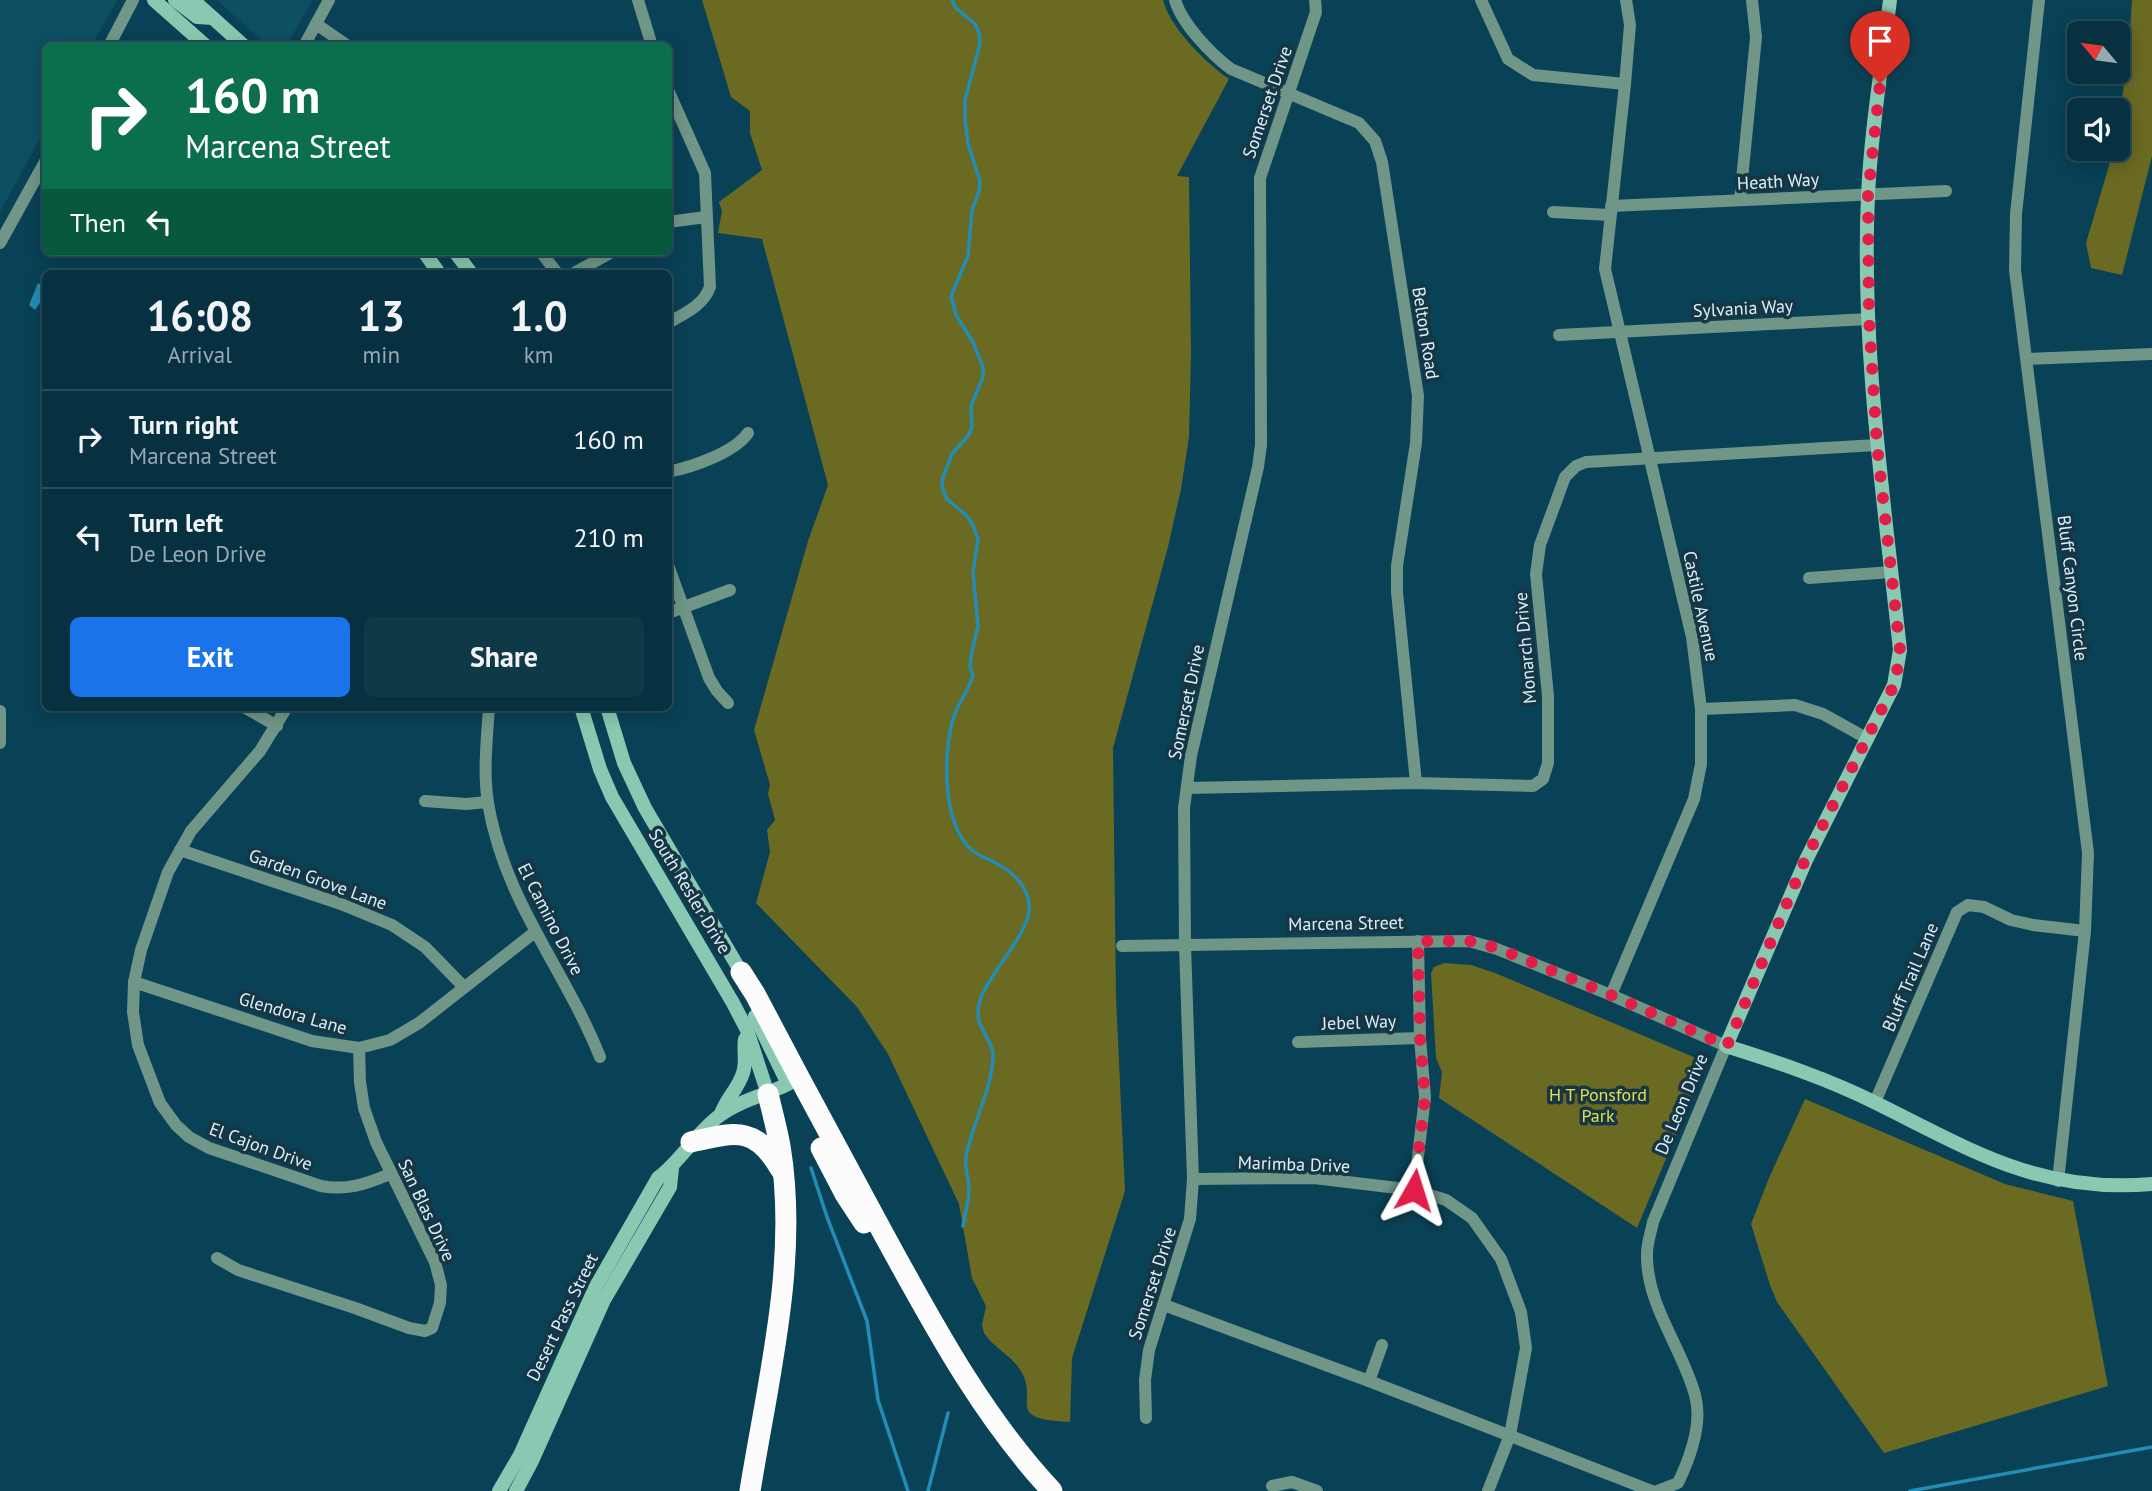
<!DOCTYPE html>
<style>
body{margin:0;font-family:"PT Sans",sans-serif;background:#103947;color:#f1f3f6;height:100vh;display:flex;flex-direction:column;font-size:26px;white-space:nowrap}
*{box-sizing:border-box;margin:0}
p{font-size:23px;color:#98a9b1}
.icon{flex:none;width:38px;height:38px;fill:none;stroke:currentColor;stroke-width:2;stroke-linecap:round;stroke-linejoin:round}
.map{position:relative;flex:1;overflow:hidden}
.sheet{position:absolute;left:42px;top:270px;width:630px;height:441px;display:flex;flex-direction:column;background:#073140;border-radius:10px;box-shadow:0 4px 18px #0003,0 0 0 2px #284c59}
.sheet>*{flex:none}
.top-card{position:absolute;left:42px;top:42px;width:630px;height:214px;border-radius:10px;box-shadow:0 4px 18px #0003,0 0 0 2px #284c59;background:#0b6e4f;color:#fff;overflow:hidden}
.needle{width:46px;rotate:299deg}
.tools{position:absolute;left:2067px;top:21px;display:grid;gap:14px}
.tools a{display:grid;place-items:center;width:63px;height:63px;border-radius:10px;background:#073140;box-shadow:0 4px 18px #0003,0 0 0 2px #284c59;font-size:35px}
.pin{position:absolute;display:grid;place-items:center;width:60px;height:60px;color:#fff;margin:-72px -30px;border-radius:50% 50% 50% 0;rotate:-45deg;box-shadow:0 0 7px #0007}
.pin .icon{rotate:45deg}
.me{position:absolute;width:77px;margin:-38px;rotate:6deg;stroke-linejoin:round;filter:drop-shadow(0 0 5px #0008)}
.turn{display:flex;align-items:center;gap:24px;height:147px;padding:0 28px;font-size:32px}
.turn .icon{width:91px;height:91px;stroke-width:2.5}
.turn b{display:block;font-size:49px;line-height:60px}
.then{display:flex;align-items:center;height:66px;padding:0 28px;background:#0003;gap:14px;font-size:26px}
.eta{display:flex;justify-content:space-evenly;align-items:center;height:119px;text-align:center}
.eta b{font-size:42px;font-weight:700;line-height:49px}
.button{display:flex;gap:14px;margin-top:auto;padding:14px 28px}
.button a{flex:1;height:80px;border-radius:10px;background:#1a73e8;color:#fff;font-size:28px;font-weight:700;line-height:80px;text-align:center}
.button a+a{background:#103947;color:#f1f3f6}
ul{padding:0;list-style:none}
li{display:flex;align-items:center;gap:21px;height:98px;padding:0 28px;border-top:2px solid #284c59}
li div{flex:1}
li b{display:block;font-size:26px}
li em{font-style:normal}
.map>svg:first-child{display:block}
.built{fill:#0f4f64}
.green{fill:#6a6a23}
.water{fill:#248db5}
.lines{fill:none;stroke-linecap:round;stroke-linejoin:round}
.stream{stroke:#248db5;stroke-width:3.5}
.street{stroke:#6f9687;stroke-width:12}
.secondary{stroke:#8ac9b1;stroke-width:14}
.highway{stroke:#fcfcfc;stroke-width:21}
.route{stroke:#e11d48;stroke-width:12;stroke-dasharray:0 21.6}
.labels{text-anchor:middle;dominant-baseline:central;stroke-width:7;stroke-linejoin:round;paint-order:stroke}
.street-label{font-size:18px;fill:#d8f2ff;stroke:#173542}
.park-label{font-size:18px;fill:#e2e04b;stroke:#173542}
</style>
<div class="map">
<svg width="2152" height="1491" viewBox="0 0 2152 1491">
<rect width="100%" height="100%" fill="#094156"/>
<g class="built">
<polygon points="0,0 117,0 92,45 46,46 45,129 0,212"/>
<polygon points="217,0 312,0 287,45 268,46"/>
</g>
<g class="green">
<path d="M702,0H1163C1170,28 1206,63 1229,79L1177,176L1189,177L1191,352L1189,437L1181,489L1168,547L1113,748L1116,998L1125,1191L1072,1358L1070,1422C1000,1419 1042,1400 1019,1368C1010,1355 993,1347 984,1333L982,1325L986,1306L972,1278L959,1204L888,1054L857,1007L756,903L770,852L767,830L775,820L768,794L770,785L754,730L808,541L828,485L762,239L718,233L722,211L719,202L762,170L750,133V111L731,97Z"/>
<polygon points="2132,0 2152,0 2152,156 2122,275 2091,268 2086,243 2114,149 2118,149 2118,130 2129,47"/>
<polygon points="1444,963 1471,965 1495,973 1696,1058 1700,1064 1700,1077 1637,1228 1439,1098 1442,1072 1436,1058 1431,973 1434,967"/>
<polygon points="1805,1099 2005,1184 2073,1201 2108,1386 1884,1453 1777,1302 1770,1285 1751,1224 1769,1178"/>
</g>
<polygon class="water" points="38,283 45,287 45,296 35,310 29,305"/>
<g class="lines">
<g class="stream">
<path d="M952,0L955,7L975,24L979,33L980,44L965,100V119L968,144L980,181L979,191L972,210L968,256L951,296L956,315L973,342L983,367V377L971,406L972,427L968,436L952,454L942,480L943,490L947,499L967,516L973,525L978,539L973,573L978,626L971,656L970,667L973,675C970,689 960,700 955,713C942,749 940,837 981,856C1002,865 1024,877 1029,902C1034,930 989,972 980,1000C971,1029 995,1037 993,1060C990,1094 972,1124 966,1157C964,1168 969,1178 969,1189C969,1201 965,1214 963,1226"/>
<polyline points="811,1168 827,1217 867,1321 878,1400 908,1491"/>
<polyline points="928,1491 948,1413"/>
<polyline points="1910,1491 2152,1447"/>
</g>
<g class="street">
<polyline points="638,0 652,46"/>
<path d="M1175,0C1182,24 1211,54 1231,69L1359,123L1375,141L1382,162L1418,396L1416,443L1397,566V592L1416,783"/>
<polyline points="1481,0 1508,59 1533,75 1625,84"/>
<polyline points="2039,0 2016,214 2015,270 2088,853 2085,931 2058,1181"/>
<polyline points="316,24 348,46"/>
<polyline points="109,46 133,0"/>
<polyline points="304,46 329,0"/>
<path d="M668,90L705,173L710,287C703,306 685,313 668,323"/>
<polyline points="1740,200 1756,37 1752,0"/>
<polyline points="1611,206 1946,191"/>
<polyline points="1553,212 1610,215"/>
<polyline points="668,222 706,217"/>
<polyline points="0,243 46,160"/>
<polyline points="541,252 557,273"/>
<polyline points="574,273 612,252"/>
<polyline points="1559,335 1869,319"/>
<polyline points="2027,359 2152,354"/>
<path d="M668,472C692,467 734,453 748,433"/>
<polyline points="668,565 709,678 717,691 728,703"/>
<polyline points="1809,578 1892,572"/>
<polyline points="668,613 730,590"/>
<polyline points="244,707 277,726"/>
<path d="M287,707L260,751L191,831L168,872L141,950L134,982L133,1012L138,1045L160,1103L176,1125L189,1137L209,1148L321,1186C347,1191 366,1184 390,1174"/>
<path d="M489,707C487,739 483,771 488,803C505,903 564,967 600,1057"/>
<polyline points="1701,709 1795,705 1823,714 1868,739"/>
<polyline points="0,711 0,743"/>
<polyline points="1187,788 1416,783 1533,786 1543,779 1548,763 1548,696 1536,574 1540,545 1565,477 1576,466 1586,462 1877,445"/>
<polyline points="425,801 466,804 488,802"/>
<polyline points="180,850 341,904 392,925 425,947 464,987"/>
<path d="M1122,946L1469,941L1497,949L1611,995L1726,1046L1653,1222C1651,1232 1647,1243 1647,1254C1646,1305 1682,1347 1695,1395C1703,1423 1690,1458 1678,1483L1657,1491"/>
<polyline points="134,982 312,1041 359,1048 390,1040 419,1023 535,932"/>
<polyline points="1611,995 1694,799 1701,764 1701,709 1692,637 1605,269 1625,84 1630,25 1626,0"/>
<polyline points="1298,1042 1420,1038"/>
<polyline points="1875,1102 1957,912 1968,905 1984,907 2011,920 2033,925 2085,931"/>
<polyline points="1193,1179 1314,1178 1414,1190 1446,1200 1472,1218 1501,1259 1521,1312 1526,1348 1510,1435 1488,1491"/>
<polyline points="1414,1190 1425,1097 1420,1038 1418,941"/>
<polyline points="217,1258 238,1270 355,1308 409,1328 425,1331 432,1328 440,1303 441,1285 435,1262 376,1142 364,1108 360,1082 359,1048"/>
<polyline points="1164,1305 1369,1381 1652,1491"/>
<polyline points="1369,1381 1382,1345"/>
<polyline points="1146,1418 1145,1380 1149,1350 1190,1219 1193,1179 1185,946 1184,808 1191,756 1258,467 1261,445 1260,178 1316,12 1315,0"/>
<polyline points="1272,1486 1292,1482 1317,1491"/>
</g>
<g class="secondary">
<polyline points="154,0 206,46"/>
<polyline points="175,0 197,17 213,18"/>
<polyline points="193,0 244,46"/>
<path d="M1890,0C1882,64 1871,131 1868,195C1861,347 1884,499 1900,650L1894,685L1806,860L1726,1046C1777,1062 1828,1079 1876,1103C1971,1150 2040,1194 2152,1184"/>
<polyline points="424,252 439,273"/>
<polyline points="455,252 471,273"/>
<polyline points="581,707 600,769 612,797 733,1003 747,1030 768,1094"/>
<polyline points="607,707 624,763 645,808 741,972 743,980"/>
<path d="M721,1114C726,1099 738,1089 743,1073C747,1062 743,1050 745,1039"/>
<path d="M499,1491L520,1455L595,1288L658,1178C681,1161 695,1134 719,1116C738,1101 766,1095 788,1084L755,1016"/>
<polyline points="516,1491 532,1461 604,1300 670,1187 672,1168"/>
</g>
<g class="highway">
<path d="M741,972L755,994C797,1074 840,1154 883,1233C933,1324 981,1415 1052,1491"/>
<path d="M691,1142C736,1132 755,1125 781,1170"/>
<polyline points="821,1148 845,1194 864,1223"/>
<path d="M750,1491C768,1379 799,1260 780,1146C777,1129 772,1111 768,1094"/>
</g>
</g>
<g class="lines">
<polyline class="route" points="1414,1190 1425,1097 1420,1038 1418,941 1469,941 1497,948 1611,995 1727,1046 1805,860 1894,685 1898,666 1900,650 1877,445 1869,319 1868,195 1880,83"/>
</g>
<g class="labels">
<g class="street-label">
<text transform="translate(1267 102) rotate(-71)">Somerset Drive</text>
<text transform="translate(1778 181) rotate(-3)">Heath Way</text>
<text transform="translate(1743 308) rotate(-3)">Sylvania Way</text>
<text transform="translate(1426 333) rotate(81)">Belton Road</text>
<text transform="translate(2073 588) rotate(83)">Bluff Canyon Circle</text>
<text transform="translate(1701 606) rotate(78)">Castile Avenue</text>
<text transform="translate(1525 648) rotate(-95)">Monarch Drive</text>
<text transform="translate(1186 702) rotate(-78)">Somerset Drive</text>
<text transform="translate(318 879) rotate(20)">Garden Grove Lane</text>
<text transform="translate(690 891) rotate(59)">South Resler Drive</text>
<text transform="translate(551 919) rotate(63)">El Camino Drive</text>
<text transform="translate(1346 923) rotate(-1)">Marcena Street</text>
<text transform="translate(1910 977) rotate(-67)">Bluff Trail Lane</text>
<text transform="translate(293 1013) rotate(16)">Glendora Lane</text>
<text transform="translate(1359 1022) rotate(-2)">Jebel Way</text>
<text transform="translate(1681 1104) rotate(-67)">De Leon Drive</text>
<text transform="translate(261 1146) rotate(20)">El Cajon Drive</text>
<text transform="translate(1294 1164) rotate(2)">Marimba Drive</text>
<text transform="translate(427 1210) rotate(65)">San Blas Drive</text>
<text transform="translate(1152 1283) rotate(-72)">Somerset Drive</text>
<text transform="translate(562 1317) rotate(-64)">Desert Pass Street</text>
</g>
<g class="park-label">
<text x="1598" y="1094">H T Ponsford<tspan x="1598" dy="21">Park</tspan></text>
</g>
</g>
</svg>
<div class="tools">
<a><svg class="needle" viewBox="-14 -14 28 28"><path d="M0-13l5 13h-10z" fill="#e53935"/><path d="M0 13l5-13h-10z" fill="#98a9b1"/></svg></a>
<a><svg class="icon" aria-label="sound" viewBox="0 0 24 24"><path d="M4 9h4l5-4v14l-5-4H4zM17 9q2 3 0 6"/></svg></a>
</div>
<div class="pin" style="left:1880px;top:83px;background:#d93025"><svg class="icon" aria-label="arrive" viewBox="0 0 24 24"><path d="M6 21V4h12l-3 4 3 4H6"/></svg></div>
<svg class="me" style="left:1414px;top:1190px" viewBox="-20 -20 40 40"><path d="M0-17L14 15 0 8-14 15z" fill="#e11d48" stroke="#fff" stroke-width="4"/></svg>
<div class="top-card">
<div class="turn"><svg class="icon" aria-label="right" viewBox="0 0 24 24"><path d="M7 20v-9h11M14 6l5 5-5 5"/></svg><div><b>160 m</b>Marcena Street</div></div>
<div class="then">Then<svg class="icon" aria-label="left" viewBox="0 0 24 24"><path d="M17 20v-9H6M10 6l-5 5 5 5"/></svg></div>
</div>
<section class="sheet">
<div class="eta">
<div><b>16:08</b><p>Arrival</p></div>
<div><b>13</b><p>min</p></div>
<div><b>1.0</b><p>km</p></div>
</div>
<ul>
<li><svg class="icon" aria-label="right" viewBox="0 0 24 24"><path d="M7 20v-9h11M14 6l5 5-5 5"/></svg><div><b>Turn right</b><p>Marcena Street</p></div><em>160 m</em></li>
<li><svg class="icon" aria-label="left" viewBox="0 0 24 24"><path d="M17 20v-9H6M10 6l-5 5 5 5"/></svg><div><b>Turn left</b><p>De Leon Drive</p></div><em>210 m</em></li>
</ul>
<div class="button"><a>Exit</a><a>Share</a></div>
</section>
</div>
